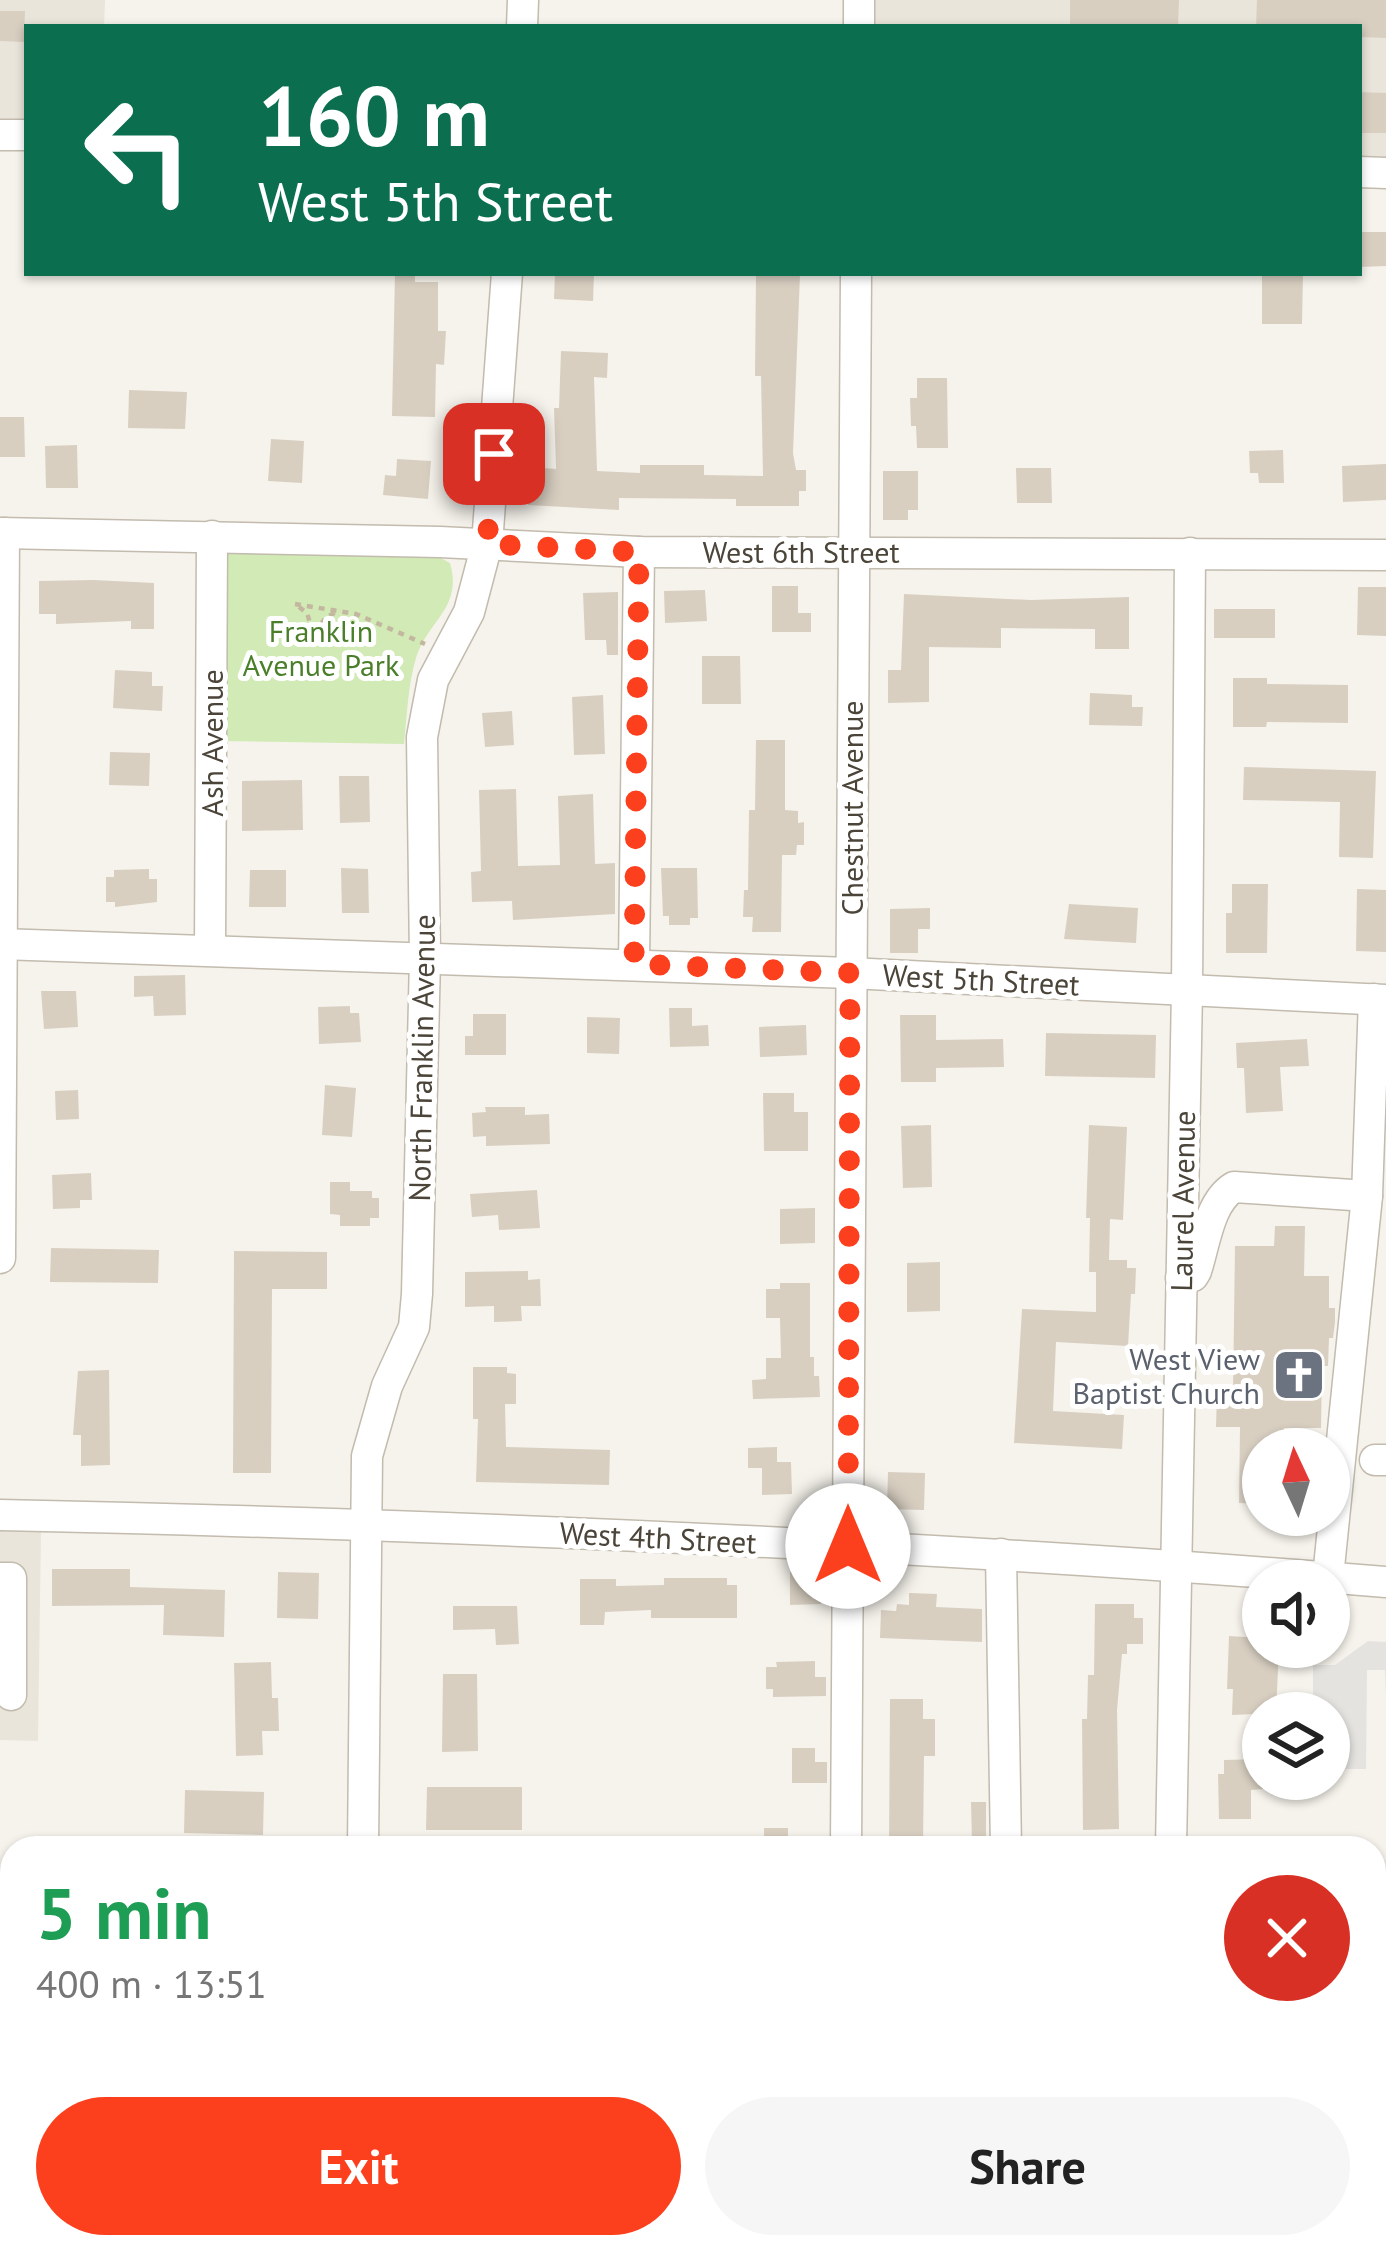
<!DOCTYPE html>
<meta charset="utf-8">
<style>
body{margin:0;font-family:"PT Sans",sans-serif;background:#f6f6f6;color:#222;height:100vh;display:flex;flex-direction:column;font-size:45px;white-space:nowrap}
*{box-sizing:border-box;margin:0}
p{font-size:39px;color:#767676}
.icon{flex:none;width:66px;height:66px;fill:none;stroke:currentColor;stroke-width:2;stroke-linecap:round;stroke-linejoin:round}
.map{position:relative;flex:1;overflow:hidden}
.drawer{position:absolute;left:0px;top:1836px;width:1386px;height:423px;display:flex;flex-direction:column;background:#fff;border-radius:36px 36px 0 0;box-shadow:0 3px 9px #0004}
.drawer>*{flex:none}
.guide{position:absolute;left:24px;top:24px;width:1338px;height:252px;border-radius:0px;box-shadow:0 3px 9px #0004;background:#0b6e4f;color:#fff;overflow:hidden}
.needle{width:78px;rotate:356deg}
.controls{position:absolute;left:1242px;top:1428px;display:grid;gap:24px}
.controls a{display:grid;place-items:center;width:108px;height:108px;border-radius:50%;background:#fff;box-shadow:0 3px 9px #0004;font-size:60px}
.pin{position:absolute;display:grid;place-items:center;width:102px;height:102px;color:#fff;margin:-51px;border-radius:24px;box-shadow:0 6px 18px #0006}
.me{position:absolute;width:132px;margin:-66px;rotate:0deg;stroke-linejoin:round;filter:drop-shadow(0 0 9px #0008)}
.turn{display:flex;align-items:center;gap:42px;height:252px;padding:0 36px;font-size:54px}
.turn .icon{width:156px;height:156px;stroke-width:2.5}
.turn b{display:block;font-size:84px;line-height:102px}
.round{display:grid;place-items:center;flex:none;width:126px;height:126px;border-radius:63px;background:#f6f6f6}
.headline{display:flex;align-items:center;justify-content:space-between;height:204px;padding:0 36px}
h1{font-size:72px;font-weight:800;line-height:90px;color:#1e9e55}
.button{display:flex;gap:24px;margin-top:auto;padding:24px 36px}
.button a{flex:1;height:138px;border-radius:72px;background:#fc3f1d;color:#fff;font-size:48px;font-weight:800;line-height:138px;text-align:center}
.button a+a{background:#f6f6f6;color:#222}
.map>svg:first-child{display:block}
.residential{fill:#eae5da}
.green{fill:#d2eab5}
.parking{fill:#e5e3e0}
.building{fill:#d8cfc1}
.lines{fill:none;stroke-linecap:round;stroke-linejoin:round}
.minor-casing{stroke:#c2bbae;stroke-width:33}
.path{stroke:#c4b79f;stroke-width:4.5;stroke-dasharray:6 6;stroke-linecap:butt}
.minor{stroke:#fff;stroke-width:30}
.route{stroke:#fc3f1d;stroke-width:21;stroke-dasharray:0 37.8}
.labels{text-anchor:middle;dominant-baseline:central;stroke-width:10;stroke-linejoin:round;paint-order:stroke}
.street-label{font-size:30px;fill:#4b4439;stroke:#fff}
.park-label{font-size:30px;fill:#4a7f2a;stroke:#fff}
.worship-label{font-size:30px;fill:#5b616d;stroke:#fff;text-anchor:end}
</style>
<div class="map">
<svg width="1386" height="2258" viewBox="0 0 1386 2258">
<rect width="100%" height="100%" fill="#f6f3ec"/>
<g class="residential">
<polygon points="0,0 105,0 104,27 27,27 27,121 0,120"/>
<polygon points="865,0 1386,0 1386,160 1359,159 1359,27 871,27"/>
<polygon points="0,1529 41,1529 38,1741 0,1740"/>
</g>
<path class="green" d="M228,552L433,554L450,563C463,608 428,620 416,658C408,685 407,715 404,744L221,741L222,560Z"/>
<g class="parking">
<polygon points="1368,1641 1386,1642 1386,1695 1385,1670 1367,1670 1366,1769 1329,1769 1329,1713 1313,1713 1313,1665 1335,1665"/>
<polygon points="1374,2236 1386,2236 1386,2258 1246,2258 1246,2247 1374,2247"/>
</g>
<g class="building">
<polygon points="1070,0 1179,0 1178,27 1070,27"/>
<polygon points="1257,0 1386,0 1386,38 1361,37 1359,27 1256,27"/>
<polygon points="0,11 25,11 24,42 0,41"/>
<polygon points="1359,92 1386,93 1386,133 1359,133"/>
<polygon points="1359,232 1386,232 1386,266 1359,267"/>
<polygon points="395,273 415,273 415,282 438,282 438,331 446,331 444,365 436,364 435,417 392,416"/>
<polygon points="555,273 594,273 593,301 554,299"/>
<polygon points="1262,273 1303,273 1302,324 1262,324"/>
<polygon points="756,275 800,275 793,453 796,470 806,470 806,491 799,491 799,506 736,506 736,499 619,498 619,510 528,505 530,467 556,469 554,408 559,408 561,351 608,353 607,378 594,377 597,471 640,473 640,465 704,465 704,475 763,476 761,376 755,376"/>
<polygon points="917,378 947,378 948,448 917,448 916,426 911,426 910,398 917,398"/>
<polygon points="129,390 187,392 185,429 128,428"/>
<polygon points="0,417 24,417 25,457 0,457"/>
<polygon points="271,439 304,441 302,483 268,481"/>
<polygon points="77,445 78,488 46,488 45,446"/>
<polygon points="1283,450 1284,483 1259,483 1258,473 1250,473 1249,451"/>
<polygon points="397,459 431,461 428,499 383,495 385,475 396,476"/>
<polygon points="1386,464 1386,500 1343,502 1342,466"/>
<polygon points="1016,468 1051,468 1052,503 1017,503"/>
<polygon points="883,471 918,471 918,510 908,510 908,520 883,520"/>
<polygon points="94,580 154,583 154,629 131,629 131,621 56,624 56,614 39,614 39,581"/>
<polygon points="772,586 798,586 798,613 811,613 811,632 772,632"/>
<polygon points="1358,587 1386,587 1386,636 1357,635"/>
<polygon points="705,590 707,621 665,623 664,591"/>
<polygon points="618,592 618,655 607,655 606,640 585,640 583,593"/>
<polygon points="904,594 1031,600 1129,597 1129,649 1095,649 1095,629 1001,628 1001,648 929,647 929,702 888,703 888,670 901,670"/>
<rect x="1214" y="609" width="61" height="29"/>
<polygon points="702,656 740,656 741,704 702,704"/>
<polygon points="115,670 152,672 152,686 163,686 162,711 113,708"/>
<polygon points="1233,678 1267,678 1267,684 1348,685 1348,723 1267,722 1266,727 1233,727"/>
<polygon points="1090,693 1132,695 1132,707 1143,707 1142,726 1089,725"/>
<polygon points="603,695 605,754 574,755 572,697"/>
<polygon points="512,711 514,745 485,747 482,713"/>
<polygon points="756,740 785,740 785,810 798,811 798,823 804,822 804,845 797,845 796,855 782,855 781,932 752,932 753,917 743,917 744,890 748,890 749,810 755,810"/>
<polygon points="110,752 150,753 149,786 109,785"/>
<polygon points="1244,767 1376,771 1373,858 1339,857 1340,802 1243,800"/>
<polygon points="339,776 369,776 370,822 340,823"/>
<polygon points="302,780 303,830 242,831 242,781"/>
<polygon points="516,789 518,866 560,865 558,796 593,794 595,864 615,863 615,914 513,920 512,901 472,902 471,872 481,871 479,790"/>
<polygon points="341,868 368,869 369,913 342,913"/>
<polygon points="661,868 697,868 698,918 690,918 690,925 669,925 669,916 663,916"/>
<polygon points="149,869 149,879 157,879 157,902 115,907 115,902 106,902 106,877 114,877 114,870"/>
<polygon points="250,870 286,870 286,907 249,907"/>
<polygon points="1232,884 1268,884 1267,953 1226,953 1226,913 1232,913"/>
<polygon points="1357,889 1386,890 1386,952 1356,951"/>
<polygon points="1069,904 1138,908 1136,943 1064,939"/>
<polygon points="930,908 930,929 918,929 918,953 890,953 890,909"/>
<polygon points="185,975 186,1015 154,1016 153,996 134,997 134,976"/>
<polygon points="41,991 76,991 78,1027 44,1029"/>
<polygon points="350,1006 350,1013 359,1013 361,1042 319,1044 318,1007"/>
<polygon points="669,1008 692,1008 692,1026 708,1025 709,1046 670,1047"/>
<polygon points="473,1014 506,1014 506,1055 465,1055 465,1036 473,1036"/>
<polygon points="900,1015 936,1015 936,1040 1003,1039 1004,1067 936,1068 936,1082 901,1082"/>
<polygon points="587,1017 620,1018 619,1054 587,1053"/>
<polygon points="806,1025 807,1055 760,1057 759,1027"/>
<polygon points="1046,1033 1156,1035 1155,1078 1045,1076"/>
<polygon points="1307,1039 1309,1066 1280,1067 1283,1111 1246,1113 1244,1068 1237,1068 1236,1043"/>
<polygon points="325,1085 356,1088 352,1137 322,1135"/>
<polygon points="78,1090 79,1119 56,1120 55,1091"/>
<polygon points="763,1093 794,1093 794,1112 808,1112 808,1151 764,1151"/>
<polygon points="485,1107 525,1107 525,1115 549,1114 550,1144 486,1146 486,1136 473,1137 472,1113 486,1112"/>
<polygon points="931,1125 932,1187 903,1188 901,1126"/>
<polygon points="1089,1125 1127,1127 1123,1220 1110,1219 1109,1260 1127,1260 1127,1268 1136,1268 1135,1294 1131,1294 1128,1346 1056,1342 1053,1411 1124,1415 1122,1449 1014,1443 1022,1309 1096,1312 1096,1272 1089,1272 1090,1218 1086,1218"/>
<polygon points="91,1173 92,1200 80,1200 80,1208 53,1209 52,1175"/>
<polygon points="330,1182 350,1182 350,1191 372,1191 372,1198 379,1198 379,1218 370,1218 370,1226 340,1226 340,1215 330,1214"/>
<polygon points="537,1190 540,1228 499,1230 498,1215 472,1217 470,1194"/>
<polygon points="815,1208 815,1243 780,1244 780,1209"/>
<polygon points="1275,1226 1305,1226 1304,1276 1329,1276 1329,1308 1335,1308 1335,1322 1333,1338 1329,1338 1328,1366 1322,1366 1321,1428 1284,1428 1283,1449 1263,1449 1263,1504 1239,1503 1240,1427 1216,1427 1217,1391 1233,1391 1235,1246 1274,1246"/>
<polygon points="51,1248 159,1250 158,1283 50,1282"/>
<polygon points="234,1251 327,1252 327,1289 272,1289 271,1473 233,1473"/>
<polygon points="940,1262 940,1311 907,1312 907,1263"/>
<polygon points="528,1271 528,1280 540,1279 541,1306 521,1306 522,1321 494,1322 494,1306 465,1307 465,1272"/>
<polygon points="780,1283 810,1283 810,1357 814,1357 814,1376 819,1376 820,1397 753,1399 752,1380 766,1379 766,1358 781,1358 780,1318 766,1318 766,1289 780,1289"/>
<polygon points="473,1367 507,1367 507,1373 516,1374 516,1404 505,1404 506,1447 610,1450 609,1485 476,1482 478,1419 473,1419"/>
<polygon points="109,1370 110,1465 81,1466 81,1435 73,1435 78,1371"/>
<polygon points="777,1447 777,1462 791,1462 792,1494 762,1495 762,1468 748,1468 748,1448"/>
<polygon points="888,1472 925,1473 924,1510 887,1509"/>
<polygon points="52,1569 130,1569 130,1587 225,1590 224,1637 163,1635 164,1605 52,1606"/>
<polygon points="278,1572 319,1573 318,1619 277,1618"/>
<polygon points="790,1572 820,1572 821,1604 790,1605"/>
<polygon points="664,1578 727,1578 727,1585 737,1585 737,1618 651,1618 651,1610 605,1612 604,1625 580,1625 580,1579 616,1579 616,1586 664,1585"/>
<polygon points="909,1593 937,1594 936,1607 982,1609 982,1642 880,1638 881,1610 896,1611 897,1604 909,1605"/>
<polygon points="1095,1604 1134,1604 1134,1618 1143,1618 1143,1644 1127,1644 1127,1654 1122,1654 1117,1710 1119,1829 1083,1830 1082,1719 1087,1719 1088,1675 1094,1675"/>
<polygon points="453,1606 517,1606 519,1644 496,1645 495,1629 453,1630"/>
<polygon points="1229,1636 1263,1638 1263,1647 1279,1647 1276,1713 1232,1715 1233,1689 1227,1689"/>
<polygon points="815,1661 815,1677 826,1677 826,1696 773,1697 773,1689 766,1689 766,1667 777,1667 776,1662"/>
<polygon points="271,1662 272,1698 278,1698 279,1731 262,1731 263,1755 236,1756 234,1663"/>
<polygon points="443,1674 477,1674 478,1751 442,1752"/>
<polygon points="890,1699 923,1699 923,1719 935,1719 935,1756 924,1756 923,1848 889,1848"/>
<polygon points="792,1748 815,1748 815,1762 827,1762 827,1783 792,1783"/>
<polygon points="1263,1759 1263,1789 1251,1790 1251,1819 1219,1819 1218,1774 1224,1774 1224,1760"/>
<polygon points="427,1787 522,1787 522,1830 426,1830"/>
<polygon points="185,1790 264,1792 263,1835 184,1833"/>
<polygon points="971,1802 986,1802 986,1843 972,1843"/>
<rect x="764" y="1828" width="24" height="20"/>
</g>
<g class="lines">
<g class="minor-casing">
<g id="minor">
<polyline points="522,27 523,0"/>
<polyline points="859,27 859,0"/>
<polyline points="0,135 27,135"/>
<polyline points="1359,172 1386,173"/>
<polyline points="0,533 440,542 639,552 1386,555"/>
<polyline points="0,944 850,973 1386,1000"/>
<polyline points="210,950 212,536"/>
<polyline points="634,964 639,552"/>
<polyline points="0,1258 4,533"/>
<path d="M1181,1278L1193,1276L1196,1271C1205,1244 1209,1202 1234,1187L1367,1196"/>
<polyline points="1375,1460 1386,1460"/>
<path d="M0,1515C463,1525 925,1545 1386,1582"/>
<polyline points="1001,1554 1006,1848"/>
<polyline points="1328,1577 1367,1196 1374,999"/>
<polyline points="0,1578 11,1578 11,1695"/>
<polyline points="363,1848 367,1456 387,1386 414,1327 417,1294 425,958 422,737 433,680 469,612 487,544 507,273"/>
<polyline points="846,1848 856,273"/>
<polyline points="1171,1848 1187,990 1190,553"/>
<polyline points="1374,1981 1386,1981"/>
<polyline points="1374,2034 1381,2031"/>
<polyline points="1374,2129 1386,2130"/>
<polyline points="359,2258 359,2247"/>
<polyline points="840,2258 840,2247"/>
</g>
</g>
<g class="path">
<polyline points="295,604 356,614 425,644"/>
<polyline points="299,607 307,613 314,636 325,618 340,610"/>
</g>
<use href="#minor" class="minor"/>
</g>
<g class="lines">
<polyline class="route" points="494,454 487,544 639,552 634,964 850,973 848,1546"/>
</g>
<defs>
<g id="church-square" transform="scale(2.7)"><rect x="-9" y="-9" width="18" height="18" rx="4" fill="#6b7280" stroke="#fff"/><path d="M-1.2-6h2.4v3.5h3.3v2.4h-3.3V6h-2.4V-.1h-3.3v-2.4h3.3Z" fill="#fff"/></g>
</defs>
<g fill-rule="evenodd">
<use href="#church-square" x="1299" y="1375"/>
</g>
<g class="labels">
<g class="street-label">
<text x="801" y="551">West 6th Street</text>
<text transform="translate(211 743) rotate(-90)">Ash Avenue</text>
<text transform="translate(851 808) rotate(-90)">Chestnut Avenue</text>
<text transform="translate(981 979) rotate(3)">West 5th Street</text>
<text transform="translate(421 1058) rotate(-89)">North Franklin Avenue</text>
<text transform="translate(1182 1201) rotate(-89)">Laurel Avenue</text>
<text transform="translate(658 1537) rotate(3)">West 4th Street</text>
</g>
<g class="park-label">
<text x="321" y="630">Franklin<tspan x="321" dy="34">Avenue Park</tspan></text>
</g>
<g class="worship-label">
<text x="1260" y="1358">West View<tspan x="1260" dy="34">Baptist Church</tspan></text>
</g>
</g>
</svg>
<div class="controls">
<a><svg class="needle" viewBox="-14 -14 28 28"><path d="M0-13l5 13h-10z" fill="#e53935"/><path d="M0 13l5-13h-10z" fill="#767676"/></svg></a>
<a><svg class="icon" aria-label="sound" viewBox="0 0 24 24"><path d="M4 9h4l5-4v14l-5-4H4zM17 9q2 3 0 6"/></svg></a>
<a><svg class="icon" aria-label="layers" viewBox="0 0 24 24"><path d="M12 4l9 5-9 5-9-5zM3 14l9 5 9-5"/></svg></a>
</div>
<div class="pin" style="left:494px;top:454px;background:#d93025"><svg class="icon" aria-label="arrive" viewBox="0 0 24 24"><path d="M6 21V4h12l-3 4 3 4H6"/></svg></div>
<svg class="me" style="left:848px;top:1546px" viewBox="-20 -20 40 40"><circle r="19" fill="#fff"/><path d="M0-13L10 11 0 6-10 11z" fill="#fc3f1d"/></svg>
<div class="guide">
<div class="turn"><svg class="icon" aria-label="left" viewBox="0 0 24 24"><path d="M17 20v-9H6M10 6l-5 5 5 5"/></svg><div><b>160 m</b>West 5th Street</div></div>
</div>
<section class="drawer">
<div class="headline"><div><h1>5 min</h1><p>400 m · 13:51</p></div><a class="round" style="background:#d93025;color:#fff"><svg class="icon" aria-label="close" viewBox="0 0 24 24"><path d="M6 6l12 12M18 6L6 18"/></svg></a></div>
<div class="button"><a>Exit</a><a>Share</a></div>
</section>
</div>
